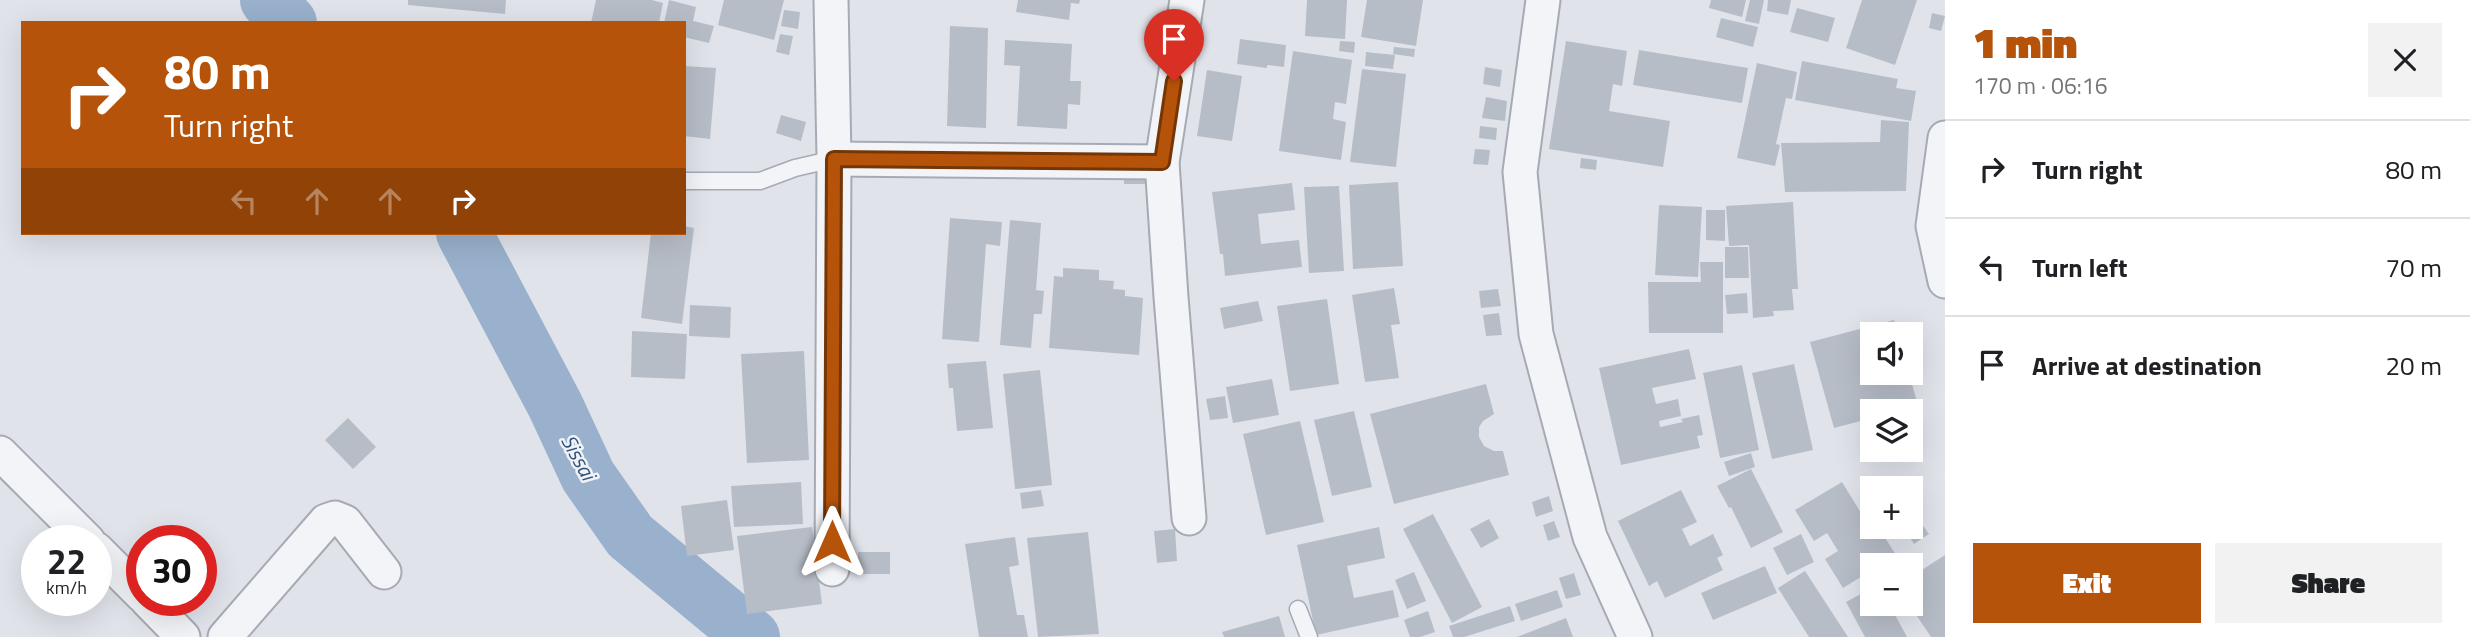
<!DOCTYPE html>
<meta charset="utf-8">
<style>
body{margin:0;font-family:"Titillium Web",sans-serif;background:#f2f2f2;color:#202124;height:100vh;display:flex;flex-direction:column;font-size:26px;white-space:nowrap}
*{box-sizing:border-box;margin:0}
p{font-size:23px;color:#757577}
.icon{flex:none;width:38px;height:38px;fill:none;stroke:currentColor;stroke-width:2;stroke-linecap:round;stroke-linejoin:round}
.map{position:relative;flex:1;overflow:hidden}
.sheet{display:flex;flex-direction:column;background:#fff;width:525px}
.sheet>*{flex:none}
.banner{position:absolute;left:21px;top:21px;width:665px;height:214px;border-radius:0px;box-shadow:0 7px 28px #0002;background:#b45309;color:#fff;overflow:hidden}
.tools{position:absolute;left:1860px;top:322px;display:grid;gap:14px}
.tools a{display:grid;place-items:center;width:63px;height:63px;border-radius:0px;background:#fff;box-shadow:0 7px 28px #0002;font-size:35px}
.speed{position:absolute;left:21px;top:525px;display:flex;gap:14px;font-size:35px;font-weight:700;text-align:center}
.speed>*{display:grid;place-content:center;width:91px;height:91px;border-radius:50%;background:#fff;box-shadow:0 7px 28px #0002;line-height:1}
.speed small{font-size:18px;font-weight:400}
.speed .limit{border:10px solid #d22;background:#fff;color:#111}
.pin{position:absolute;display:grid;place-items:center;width:60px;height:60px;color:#fff;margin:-72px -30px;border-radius:50% 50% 50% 0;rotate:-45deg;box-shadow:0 0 7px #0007}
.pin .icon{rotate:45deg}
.me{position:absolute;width:77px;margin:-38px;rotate:0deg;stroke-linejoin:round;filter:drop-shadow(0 0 5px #0008)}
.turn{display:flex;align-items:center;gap:24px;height:147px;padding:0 28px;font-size:32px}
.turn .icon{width:91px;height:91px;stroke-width:2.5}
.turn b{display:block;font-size:49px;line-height:60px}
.lanes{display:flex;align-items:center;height:66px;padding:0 28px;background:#0003;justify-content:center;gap:35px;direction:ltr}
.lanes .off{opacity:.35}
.round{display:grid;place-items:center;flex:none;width:74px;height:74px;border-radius:0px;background:#f2f2f2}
.head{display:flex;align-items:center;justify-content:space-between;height:119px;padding:0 28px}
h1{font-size:42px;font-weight:800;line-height:52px;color:#b45309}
.primary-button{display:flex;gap:14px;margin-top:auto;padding:14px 28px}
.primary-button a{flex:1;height:80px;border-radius:0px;background:#b45309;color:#fff;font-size:28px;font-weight:800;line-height:80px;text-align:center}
.primary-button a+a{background:#f2f2f2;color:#202124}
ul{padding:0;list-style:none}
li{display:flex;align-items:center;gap:21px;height:98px;padding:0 28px;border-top:2px solid #e0e0e0}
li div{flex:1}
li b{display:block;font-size:26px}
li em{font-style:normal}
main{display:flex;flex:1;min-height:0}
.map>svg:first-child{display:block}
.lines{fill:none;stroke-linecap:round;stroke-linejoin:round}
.river{stroke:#99b1cc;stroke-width:56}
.building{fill:#b7bdc7}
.lane-casing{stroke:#a5aab4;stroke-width:19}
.street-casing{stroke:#a5aab4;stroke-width:37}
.lane{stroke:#f3f4f8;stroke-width:16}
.street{stroke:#f3f4f8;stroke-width:33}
.route-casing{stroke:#753606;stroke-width:18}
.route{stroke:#b45309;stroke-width:12}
.labels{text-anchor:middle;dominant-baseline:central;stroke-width:5;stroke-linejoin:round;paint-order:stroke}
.water-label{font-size:21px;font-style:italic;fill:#2f4f78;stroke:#eff2f7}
</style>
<main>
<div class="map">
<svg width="1945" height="637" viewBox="0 0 1945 637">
<rect width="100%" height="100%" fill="#e0e3ea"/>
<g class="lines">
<g class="river">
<polyline points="268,0 289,23"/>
<polyline points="464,233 555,405 588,476 630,536 752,637"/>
</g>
</g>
<g class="building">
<polygon points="408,0 506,0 505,14 408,5"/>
<polygon points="596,0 652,0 663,3 659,23 591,23"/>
<polygon points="669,0 696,7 693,21 714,26 709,43 684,37 684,23 664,23"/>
<polygon points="724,0 784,0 774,40 718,25"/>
<polygon points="1018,0 1080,0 1079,4 1071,3 1069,20 1016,12"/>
<polygon points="1307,0 1347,0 1345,39 1305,36"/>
<polygon points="1367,0 1423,0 1416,46 1361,37"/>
<polygon points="1711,0 1746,0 1742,17 1709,8"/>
<polygon points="1750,0 1764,0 1759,24 1745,21"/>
<polygon points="1768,0 1791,0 1788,15 1767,11"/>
<polygon points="1862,0 1917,0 1895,65 1846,48"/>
<polygon points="1797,8 1835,18 1828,42 1790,32"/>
<polygon points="784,10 800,12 798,29 781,26"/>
<polygon points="1932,13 1945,16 1941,31 1929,28"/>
<polygon points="1721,18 1758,27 1753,47 1716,37"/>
<polygon points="950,26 988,28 986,128 947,126"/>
<polygon points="780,34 793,36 789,55 776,52"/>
<polygon points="1240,39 1286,45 1284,67 1267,65 1267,68 1237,64"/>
<polygon points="1005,40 1072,44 1070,81 1081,81 1080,105 1068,104 1067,129 1017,126 1020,66 1004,65"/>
<polygon points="1340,41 1355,42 1354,53 1339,51"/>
<polygon points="1566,41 1627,51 1622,86 1613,84 1609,111 1670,121 1663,167 1549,149"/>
<polygon points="1394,47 1415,49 1414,57 1393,54"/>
<polygon points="1639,50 1748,68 1742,103 1633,85"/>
<polygon points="1293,51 1352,60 1346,104 1335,102 1333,119 1346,122 1341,160 1279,151"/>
<polygon points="1366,52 1395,55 1393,69 1365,66"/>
<polygon points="1802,61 1898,79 1896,88 1916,91 1911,121 1795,100"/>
<polygon points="1757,63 1797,72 1792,99 1786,98 1776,144 1780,145 1775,166 1737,158"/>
<polygon points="684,66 716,68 710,139 684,136"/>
<polygon points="1485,67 1502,70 1500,87 1483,84"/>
<polygon points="1362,69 1406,74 1396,167 1350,162"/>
<polygon points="1207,70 1242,76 1232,141 1197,136"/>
<polygon points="1486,97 1507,101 1505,121 1482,118"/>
<polygon points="781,115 806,122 801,141 776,133"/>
<polygon points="1881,120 1909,122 1906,191 1785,192 1781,143 1880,142"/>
<polygon points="1480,126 1497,128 1496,140 1479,138"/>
<polygon points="1475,149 1490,150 1488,165 1473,164"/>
<polygon points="1581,158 1597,160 1596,170 1580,168"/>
<polygon points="1124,167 1155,168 1154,184 1124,184"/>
<polygon points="1398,182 1403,266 1353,269 1349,185"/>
<polygon points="1292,183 1295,210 1258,214 1261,244 1299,240 1302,267 1225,276 1223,254 1220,254 1212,192"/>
<polygon points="1339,186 1344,271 1309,273 1304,187"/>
<polygon points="1793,202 1798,289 1792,289 1794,310 1773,311 1774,316 1753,318 1749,245 1729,246 1726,206"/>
<polygon points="1659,205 1702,207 1698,277 1655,275"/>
<polygon points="1706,210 1725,210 1725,241 1706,240"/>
<polygon points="950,218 1002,222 1000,246 986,244 979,342 942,339"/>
<polygon points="1010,220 1041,223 1036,290 1044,291 1042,314 1034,314 1031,348 1000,345"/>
<polygon points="684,226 694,228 682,324 641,318 651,233 684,233"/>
<polygon points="1725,247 1748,247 1749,278 1725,278"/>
<polygon points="1700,262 1723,262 1723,333 1649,333 1648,282 1701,282"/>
<polygon points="1063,268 1099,270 1099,280 1114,281 1113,289 1125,290 1125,296 1143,298 1139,355 1049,348 1054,276 1063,277"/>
<polygon points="1394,288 1400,324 1391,325 1399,378 1365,382 1352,295"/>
<polygon points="1498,289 1501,306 1481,308 1479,291"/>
<polygon points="1747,293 1748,313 1727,314 1725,295"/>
<polygon points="1327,299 1339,384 1290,391 1277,306"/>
<polygon points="1258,301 1263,321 1224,329 1220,308"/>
<polygon points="690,305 731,307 730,338 689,336"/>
<polygon points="1499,313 1502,335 1486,336 1483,315"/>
<polygon points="1894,320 1898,334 1872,334 1872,373 1909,373 1918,406 1897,411 1872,411 1872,418 1834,428 1810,342"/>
<polygon points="632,331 687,334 685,379 631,377"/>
<polygon points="1689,349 1696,379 1652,388 1656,404 1678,399 1681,416 1659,421 1660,427 1683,422 1681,419 1699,415 1703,435 1697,436 1700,448 1621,465 1599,368"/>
<polygon points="804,351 809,460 747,463 741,354"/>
<polygon points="986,361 993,428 957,431 953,388 949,388 947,364"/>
<polygon points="1794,364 1813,450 1772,459 1752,373"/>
<polygon points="1742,365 1759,450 1720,458 1703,373"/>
<polygon points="1040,370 1052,485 1015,489 1003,374"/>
<polygon points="1272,379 1279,415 1233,423 1226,387"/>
<polygon points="1486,384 1494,414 1483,421 1479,427 1479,437 1484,446 1494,451 1503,451 1509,475 1394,504 1370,414"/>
<polygon points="1225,396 1228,418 1210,420 1206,399"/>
<polygon points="1354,411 1372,487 1332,496 1314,420"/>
<polygon points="348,418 376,447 353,469 325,440"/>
<polygon points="1300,421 1324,522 1266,535 1243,434"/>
<polygon points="1751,453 1755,467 1729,476 1724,462"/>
<polygon points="1751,469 1783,532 1751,548 1731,507 1729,508 1717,486"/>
<polygon points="801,482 803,524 734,527 731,486"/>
<polygon points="1842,482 1861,513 1867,509 1872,518 1872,527 1878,527 1896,555 1880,565 1872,565 1872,570 1843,588 1825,559 1838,551 1827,533 1814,541 1795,510"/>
<polygon points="1041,490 1044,506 1022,509 1020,493"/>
<polygon points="1681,490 1697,522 1682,529 1690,546 1713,534 1723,555 1717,558 1723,570 1665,598 1657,581 1649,586 1618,521"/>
<polygon points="1549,496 1553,511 1536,517 1532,502"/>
<polygon points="727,500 734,550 687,556 681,506"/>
<polygon points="1433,514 1482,607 1452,623 1403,529"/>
<polygon points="1489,519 1499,538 1481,548 1470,529"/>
<polygon points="1919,520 1929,534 1914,544 1905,530"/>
<polygon points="1554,521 1560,537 1548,541 1543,525"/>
<polygon points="812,527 822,604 747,614 737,536"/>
<polygon points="1379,527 1385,558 1347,566 1354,598 1393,590 1399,617 1316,635 1297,545"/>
<polygon points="1175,529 1177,561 1157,563 1154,531"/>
<polygon points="1088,532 1099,634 1038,637 1027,538"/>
<polygon points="1801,534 1814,562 1787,575 1773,548"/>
<polygon points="1015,537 1019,565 1009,567 1017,615 1024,615 1028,637 979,637 965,544"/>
<rect x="858" y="552" width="32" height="22"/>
<polygon points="1945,555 1945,637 1931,637 1909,604 1911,604 1911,577"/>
<polygon points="1765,566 1777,593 1713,620 1701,593"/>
<polygon points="1805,571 1848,637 1809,637 1778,588"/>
<polygon points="1414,572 1426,601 1407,609 1395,580"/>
<polygon points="1574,573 1581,595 1566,599 1559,578"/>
<polygon points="1872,588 1872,604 1889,604 1907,637 1865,637 1846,602"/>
<polygon points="1557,590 1563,607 1521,621 1515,604"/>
<polygon points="1510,606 1515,621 1464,637 1453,637 1449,626"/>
<polygon points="1428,611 1435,632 1420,637 1410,637 1404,620"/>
<polygon points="1279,616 1285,637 1224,637 1222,632"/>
<polygon points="1566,618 1573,637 1517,637"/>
</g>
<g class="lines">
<g class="lane-casing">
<g id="lane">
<polyline points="684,181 760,181 795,168 834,159"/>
<polyline points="1298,609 1309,637"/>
</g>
</g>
<g class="street-casing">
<g id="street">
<polyline points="831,0 834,159 832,569"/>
<polyline points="1187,0 1162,162 1171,297 1189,518"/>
<polyline points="1543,0 1520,172 1536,334 1590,537 1635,637"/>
<polyline points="1945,138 1933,226 1945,281"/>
<polyline points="834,159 1162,162"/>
<polyline points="0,453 88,541"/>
<polyline points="96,549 142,595"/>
<polyline points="147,600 183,637"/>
<polyline points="225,637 326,521 335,518 345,522 384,572"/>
</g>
</g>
<use href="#lane" class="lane"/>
<use href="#street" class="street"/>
</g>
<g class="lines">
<g class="route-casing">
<polyline id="route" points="832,542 834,159 1162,162 1174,81"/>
</g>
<use href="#route" class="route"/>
</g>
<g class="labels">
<g class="water-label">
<text transform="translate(579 457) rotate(61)">Sissai</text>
</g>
</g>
</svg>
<div class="tools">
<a><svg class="icon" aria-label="sound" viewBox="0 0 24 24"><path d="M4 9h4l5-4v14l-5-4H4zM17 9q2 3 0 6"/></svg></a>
<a><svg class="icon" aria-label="layers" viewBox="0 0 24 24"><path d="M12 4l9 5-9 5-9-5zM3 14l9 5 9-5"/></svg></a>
<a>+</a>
<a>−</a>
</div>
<div class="speed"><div>22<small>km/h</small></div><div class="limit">30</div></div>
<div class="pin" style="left:1174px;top:81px;background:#d93025"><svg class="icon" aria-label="arrive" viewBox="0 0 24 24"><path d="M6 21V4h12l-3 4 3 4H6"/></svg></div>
<svg class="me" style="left:832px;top:542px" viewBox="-20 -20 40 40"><path d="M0-17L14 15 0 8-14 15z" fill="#b45309" stroke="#fff" stroke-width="4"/></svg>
<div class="banner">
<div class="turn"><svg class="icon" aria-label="right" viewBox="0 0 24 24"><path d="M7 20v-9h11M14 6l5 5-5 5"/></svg><div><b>80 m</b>Turn right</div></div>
<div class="lanes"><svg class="icon off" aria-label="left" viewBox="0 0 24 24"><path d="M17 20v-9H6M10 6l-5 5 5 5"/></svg><svg class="icon off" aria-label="ahead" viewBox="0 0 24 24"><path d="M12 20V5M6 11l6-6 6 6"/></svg><svg class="icon off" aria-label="ahead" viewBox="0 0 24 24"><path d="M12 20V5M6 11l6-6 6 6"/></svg><svg class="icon" aria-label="right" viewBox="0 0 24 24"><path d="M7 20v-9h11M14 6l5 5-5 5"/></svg></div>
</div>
</div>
<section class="sheet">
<div class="head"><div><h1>1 min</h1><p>170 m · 06:16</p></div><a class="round"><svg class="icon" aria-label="close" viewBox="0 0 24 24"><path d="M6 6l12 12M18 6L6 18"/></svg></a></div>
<ul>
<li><svg class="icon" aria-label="right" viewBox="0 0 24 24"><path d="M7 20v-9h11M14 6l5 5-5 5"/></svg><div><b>Turn right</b></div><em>80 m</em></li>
<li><svg class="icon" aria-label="left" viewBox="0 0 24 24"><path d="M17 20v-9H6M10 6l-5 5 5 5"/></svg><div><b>Turn left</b></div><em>70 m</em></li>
<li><svg class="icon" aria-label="arrive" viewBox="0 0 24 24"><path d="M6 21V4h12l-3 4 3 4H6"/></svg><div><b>Arrive at destination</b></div><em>20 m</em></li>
</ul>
<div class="primary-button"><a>Exit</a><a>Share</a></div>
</section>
</main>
